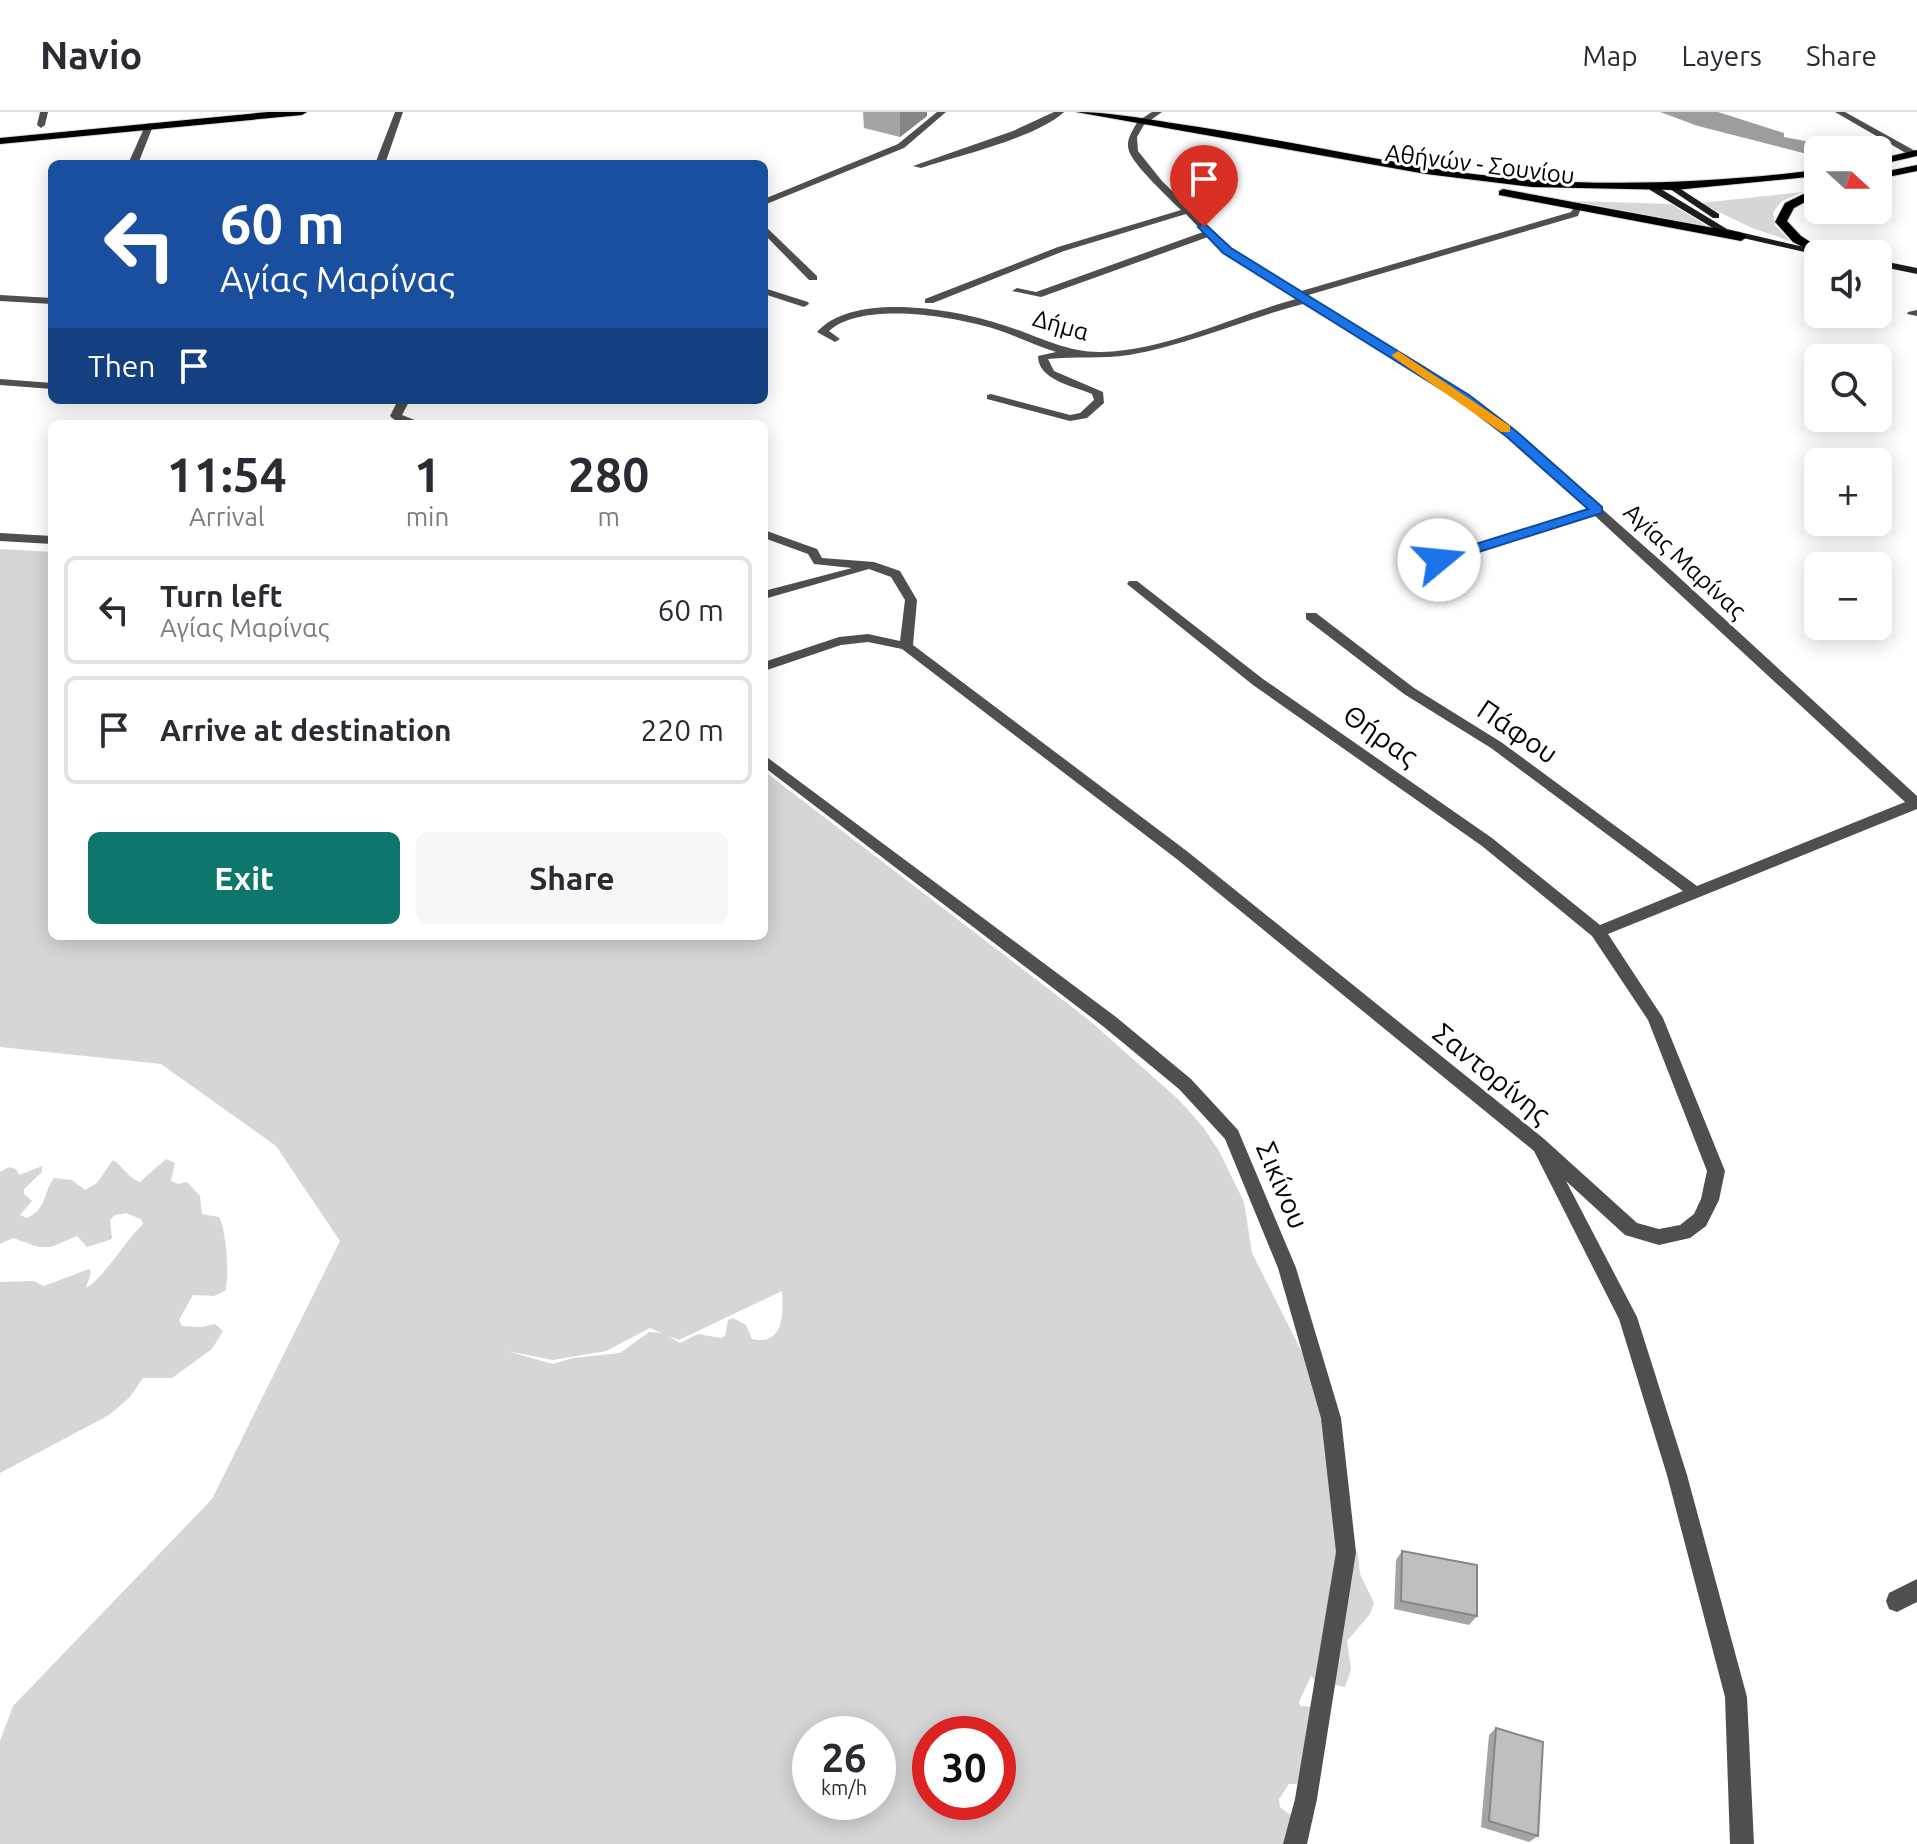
<!DOCTYPE html>
<meta charset="utf-8">
<style>
body{margin:0;font-family:Ubuntu,sans-serif;background:#f7f7f7;color:#2b2b33;height:100vh;display:flex;flex-direction:column;font-size:30px;white-space:nowrap}
*{box-sizing:border-box;margin:0}
p{font-size:26px;color:#7c7c81}
.icon{flex:none;width:44px;height:44px;fill:none;stroke:currentColor;stroke-width:2;stroke-linecap:round;stroke-linejoin:round}
.map{position:relative;flex:1;overflow:hidden}
.details{position:absolute;left:48px;top:308px;width:720px;height:520px;display:flex;flex-direction:column;background:#fff;border-radius:12px;box-shadow:0 4px 20px #0003}
.details>*{flex:none}
.guide{position:absolute;left:48px;top:48px;width:720px;height:244px;border-radius:12px;box-shadow:0 4px 20px #0003;background:#1a4fa0;color:#fff;overflow:hidden}
.needle{width:52px;rotate:111deg}
.buttons{position:absolute;left:1804px;top:24px;display:grid;gap:16px}
.buttons a{display:grid;place-items:center;width:88px;height:88px;border-radius:12px;background:#fff;box-shadow:0 4px 20px #0003;font-size:40px}
.speed{position:absolute;left:792px;top:1604px;display:flex;gap:16px;font-size:40px;font-weight:700;text-align:center}
.speed>*{display:grid;place-content:center;width:104px;height:104px;border-radius:50%;background:#fff;box-shadow:0 4px 20px #0003;line-height:1}
.speed small{font-size:20px;font-weight:400}
.speed .limit{border:12px solid #d22;background:#fff;color:#111}
.pin{position:absolute;display:grid;place-items:center;width:68px;height:68px;color:#fff;margin:-82px -34px;border-radius:50% 50% 50% 0;rotate:-45deg;box-shadow:0 0 8px #0007}
.pin .icon{rotate:45deg}
.me{position:absolute;width:88px;margin:-44px;rotate:73deg;stroke-linejoin:round;filter:drop-shadow(0 0 6px #0008)}
.turn{display:flex;align-items:center;gap:28px;height:168px;padding:0 40px;font-size:36px}
.turn .icon{width:104px;height:104px;stroke-width:2.5}
.turn b{display:block;font-size:56px;line-height:68px}
.then{display:flex;align-items:center;height:76px;padding:0 40px;background:#0003;gap:16px;font-size:30px}
.eta{display:flex;justify-content:space-evenly;align-items:center;height:136px;text-align:center}
.eta b{font-size:48px;font-weight:700;line-height:56px}
.cta{display:flex;gap:16px;margin-top:auto;padding:16px 40px}
.cta a{flex:1;height:92px;border-radius:12px;background:#0f766e;color:#fff;font-size:32px;font-weight:700;line-height:92px;text-align:center}
.cta a+a{background:#f7f7f7;color:#2b2b33}
ul{padding:0;list-style:none}
li{display:flex;align-items:center;gap:24px;height:108px;margin:0 16px 12px;padding:0 24px;border:4px solid #e1e1e2;border-radius:12px}
li div{flex:1}
li b{display:block;font-size:30px}
li em{font-style:normal}
header{display:flex;align-items:center;gap:48px;box-sizing:border-box;height:112px;padding:0 40px;background:#fff;border-bottom:2px solid #e1e1e2}
header strong{font-size:38px}
nav{display:flex;gap:44px;margin-inline-start:auto;font-size:28px}
.map>svg:first-child{display:block}
.green{fill:#d6d6d6;fill-rule:evenodd}
.water{fill:#9d9d9d}
.lines{fill:none;stroke-linecap:round;stroke-linejoin:round}
.primary-casing{stroke:#dbdbdb;stroke-width:2}
.lane{fill:#4f4f4f;fill-rule:evenodd}
.street{fill:#4f4f4f;fill-rule:evenodd}
.secondary{fill:#1c1c1c;fill-rule:evenodd}
.primary{fill:#000;fill-rule:evenodd}
.wall{fill:#a4a4a4}
.shaded-wall{fill:#868686}
.building{fill:#bfbfbf;stroke:#868686;stroke-width:2}
.route{fill:#1a73e8;stroke:#114b97;stroke-width:2}
.slow{fill:#f59e0b}
.labels{text-anchor:middle;dominant-baseline:central;stroke-width:6;stroke-linejoin:round;paint-order:stroke}
.far-street-label{font-size:24px;fill:#000;stroke:#fff}
.street-label{font-size:28px;fill:#000;stroke:#fff}
</style>
<header>
<strong>Navio</strong>
<nav><a>Map</a><a>Layers</a><a>Share</a></nav>
</header>
<div class="map">
<svg width="1917" height="1732" viewBox="0 0 1917 1732">
<rect width="100%" height="100%" fill="#fff"/>
<g class="green">
<polygon points="1803,80 1782,89 1773,100 1775,113 1790,129 1752,116 1700,91"/>
<polygon points="1574,89 1671,92 1712,117"/>
<path d="M0,437L52,440V824H764V659L1089,908L1179,988L1203,1015L1219,1039L1244,1090L1252,1141L1319,1274L1332,1390L1358,1443L1360,1462L1374,1491L1370,1502L1347,1529L1351,1557L1345,1575L1316,1569L1311,1564L1299,1590L1300,1594L1313,1595L1307,1665L1296,1672H1289L1279,1687L1280,1695L1309,1717L1305,1732H0V1629L13,1594L212,1387L340,1129L276,1034L161,952L0,935ZM782,1179C783,1201 785,1234 752,1227L746,1213L733,1206L728,1208L725,1224L721,1226L698,1222L680,1231L668,1224L679,1228ZM650,1216L662,1221L649,1220L620,1241L573,1246L553,1252L507,1239L553,1248L606,1239ZM810,1622H878V1690H810ZM930,1622H998V1690H930Z"/>
<path d="M166,1047L175,1051L171,1069L178,1072L187,1070L200,1084L202,1102L219,1105C226,1116 230,1166 225,1179L214,1184L193,1183L179,1208L182,1214L202,1215L215,1212L223,1219L212,1237L172,1266H143L130,1285L109,1303L0,1361V1170L34,1169L44,1174L89,1157L91,1160L86,1176C105,1165 124,1130 143,1112L141,1107L126,1101L115,1103L110,1108L112,1127L87,1135L77,1124L51,1135H38L13,1126L0,1132V1060L9,1055L16,1057L19,1063L42,1054V1060L24,1077V1082L32,1089L20,1103L27,1106C48,1096 42,1082 54,1066L72,1068L85,1078L97,1071L113,1048C124,1055 129,1067 140,1070Z"/>
</g>
<polygon class="water" points="1660,0 1718,0 1784,21 1784,25 1852,38 1818,38 1818,44 1807,42 1698,14"/>
<g class="lines">
<g class="primary-casing">
<g id="primary">
<polygon points="268,0 307,0 302,3 0,32 0,26"/>
<path d="M1076,0C1108,0 1140,6 1172,11C1257,23 1340,41 1424,55C1555,77 1686,74 1818,58V64L1675,78L1532,75L1426,62Z"/>
<polygon points="1917,38 1917,44 1878,53 1878,47"/>
<polygon points="1917,53 1917,59 1878,67 1878,61"/>
<polygon points="1818,75 1818,83 1794,96 1787,109 1801,124 1826,140 1818,143 1793,130 1775,110 1785,91"/>
<polygon points="1503,77 1741,121 1747,125 1741,129 1499,83 1499,79"/>
</g>
</g>
<g class="lane">
<polygon points="395,0 403,0 385,52 375,52"/>
<path d="M1054,0H1064C1036,26 960,43 921,56L913,54L1013,19Z"/>
<polygon points="1152,0 1162,0 1144,13 1138,13 1138,9"/>
<polygon points="1835,0 1845,0 1917,40 1917,44 1911,44"/>
<polygon points="1917,198 1917,204 1907,202 1908,200"/>
</g>
<g class="street">
<polygon points="40,0 48,0 45,13 41,16 37,13"/>
<polygon points="937,0 946,0 904,36 764,93 764,87 898,32"/>
<path d="M1141,8L1145,11L1137,25L1138,39L1162,69L1230,136L1298,180L1571,100L1576,93H1582L1578,104L1305,184L1424,254L1515,320L1670,457L1917,684V697L1608,822L1663,906L1725,1059L1719,1088L1706,1114L1690,1126L1659,1133L1625,1123L1566,1069L1637,1205L1687,1363L1747,1585L1754,1732H1730L1725,1585L1667,1363L1619,1207L1534,1039L1178,748L902,537L868,530L841,533L764,559V550L839,525L868,522L900,529L905,488L891,465L869,457L764,487V479L852,456L814,452L808,442L764,426V418L817,437L822,446L874,450L900,459L917,488L913,533L1188,740L1543,1026L1637,1111L1659,1117L1680,1113L1694,1102L1701,1087L1707,1059L1648,908L1592,824L1482,734L1253,573L1127,472L1129,469H1137L1263,567L1492,726L1600,813L1683,779L1491,636L1404,582L1306,507V501H1316L1414,576L1501,630L1697,774L1905,690L1594,403L1416,459H1408V453L1588,397L1507,324L1416,258L1303,192C1245,207 1188,233 1129,243C1101,247 1075,244 1048,247L1054,259L1103,280L1104,291L1087,306L1070,309L987,287V283L991,282L1070,303L1080,301L1094,288L1092,282C1073,274 1038,268 1038,244L1056,240C1034,233 1014,223 992,216C951,204 862,189 829,219L840,227L835,230L817,220C853,179 956,197 1003,213C1036,223 1066,241 1102,240C1168,238 1233,204 1296,187L1224,140L1208,125L1041,185L1012,179L1017,176L1036,180L1203,120L1186,102L1064,139L933,191H925V187L1058,135L1181,98C1169,86 1134,54 1129,39C1125,28 1133,18 1138,9Z"/>
<polygon points="149,11 153,14 138,52 128,52 145,14"/>
<polygon points="764,113 817,164 817,168 809,168 764,122"/>
<polygon points="764,176 808,190 809,192 804,195 764,182"/>
<polygon points="0,183 52,186 52,192 0,189"/>
<polygon points="0,267 52,271 52,277 0,273"/>
<path d="M398,288H410L402,303L425,312C411,312 400,314 390,304Z"/>
<polygon points="0,421 52,424 52,432 0,429"/>
<polygon points="764,643 1116,905 1191,967 1238,1018 1296,1156 1341,1306 1356,1440 1317,1687 1307,1732 1283,1732 1295,1687 1336,1440 1321,1306 1278,1156 1225,1027 1179,977 1104,915 764,655"/>
<polygon points="1917,1467 1917,1490 1897,1500 1889,1497 1886,1489 1889,1481"/>
</g>
<g class="secondary">
<polygon points="1673,72 1719,102 1719,106 1713,106 1670,77 1668,75"/>
<polygon points="1650,74 1656,74 1727,117 1834,142 1818,143 1721,121 1650,78"/>
<polygon points="1878,148 1917,156 1917,162 1878,154"/>
</g>
<use href="#primary" class="primary"/>
</g>
<g class="wall">
<polygon points="863,0 927,0 927,4 900,25 864,16"/>
<polygon points="1402,1439 1477,1504 1469,1513 1394,1497 1396,1448"/>
<polygon points="1496,1616 1538,1724 1529,1730 1481,1715 1489,1623"/>
</g>
<polygon class="shaded-wall" points="900,0 927,0 927,4 900,25"/>
<g class="building">
<polygon points="1402,1439 1477,1453 1477,1504 1401,1489"/>
<polygon points="1496,1616 1543,1630 1538,1724 1489,1709"/>
</g>
<polygon class="route" points="1204,111 1231,136 1469,283 1516,319 1602,395 1602,401 1444,451 1434,451 1434,445 1588,397 1507,325 1460,289 1223,141 1198,115"/>
<polygon class="slow" points="1398,239 1510,314 1510,320 1501,320 1393,245 1392,243"/>
<g class="labels">
<g class="far-street-label">
<text transform="translate(1480 52) rotate(7)">Αθήνών - Σουνίου</text>
<text transform="translate(1061 213) rotate(16)">Δήμα</text>
<text transform="translate(1685 449) rotate(43)">Αγίας Μαρίνας</text>
</g>
<g class="street-label">
<text transform="translate(1518 619) rotate(34)">Πάφου</text>
<text transform="translate(1381 623) rotate(35)">Θήρας</text>
<text transform="translate(1492 961) rotate(39)">Σαντορίνης</text>
<text transform="translate(1283 1073) rotate(67)">Σικίνου</text>
</g>
</g>
</svg>
<div class="buttons">
<a><svg class="needle" viewBox="-14 -14 28 28"><path d="M0-13l5 13h-10z" fill="#e53935"/><path d="M0 13l5-13h-10z" fill="#7c7c81"/></svg></a>
<a><svg class="icon" aria-label="sound" viewBox="0 0 24 24"><path d="M4 9h4l5-4v14l-5-4H4zM17 9q2 3 0 6"/></svg></a>
<a><svg class="icon" aria-label="search" viewBox="0 0 24 24"><circle cx="10" cy="10" r="6"/><path d="M15 15l6 6"/></svg></a>
<a>+</a>
<a>−</a>
</div>
<div class="speed"><div>26<small>km/h</small></div><div class="limit">30</div></div>
<div class="pin" style="left:1204px;top:115px;background:#d93025"><svg class="icon" aria-label="arrive" viewBox="0 0 24 24"><path d="M6 21V4h12l-3 4 3 4H6"/></svg></div>
<svg class="me" style="left:1439px;top:448px" viewBox="-20 -20 40 40"><circle r="19" fill="#fff"/><path d="M0-13L10 11 0 6-10 11z" fill="#1a73e8"/></svg>
<div class="guide">
<div class="turn"><svg class="icon" aria-label="left" viewBox="0 0 24 24"><path d="M17 20v-9H6M10 6l-5 5 5 5"/></svg><div><b>60 m</b>Αγίας Μαρίνας</div></div>
<div class="then">Then<svg class="icon" aria-label="arrive" viewBox="0 0 24 24"><path d="M6 21V4h12l-3 4 3 4H6"/></svg></div>
</div>
<section class="details">
<div class="eta">
<div><b>11:54</b><p>Arrival</p></div>
<div><b>1</b><p>min</p></div>
<div><b>280</b><p>m</p></div>
</div>
<ul>
<li><svg class="icon" aria-label="left" viewBox="0 0 24 24"><path d="M17 20v-9H6M10 6l-5 5 5 5"/></svg><div><b>Turn left</b><p>Αγίας Μαρίνας</p></div><em>60 m</em></li>
<li><svg class="icon" aria-label="arrive" viewBox="0 0 24 24"><path d="M6 21V4h12l-3 4 3 4H6"/></svg><div><b>Arrive at destination</b></div><em>220 m</em></li>
</ul>
<div class="cta"><a>Exit</a><a>Share</a></div>
</section>
</div>
